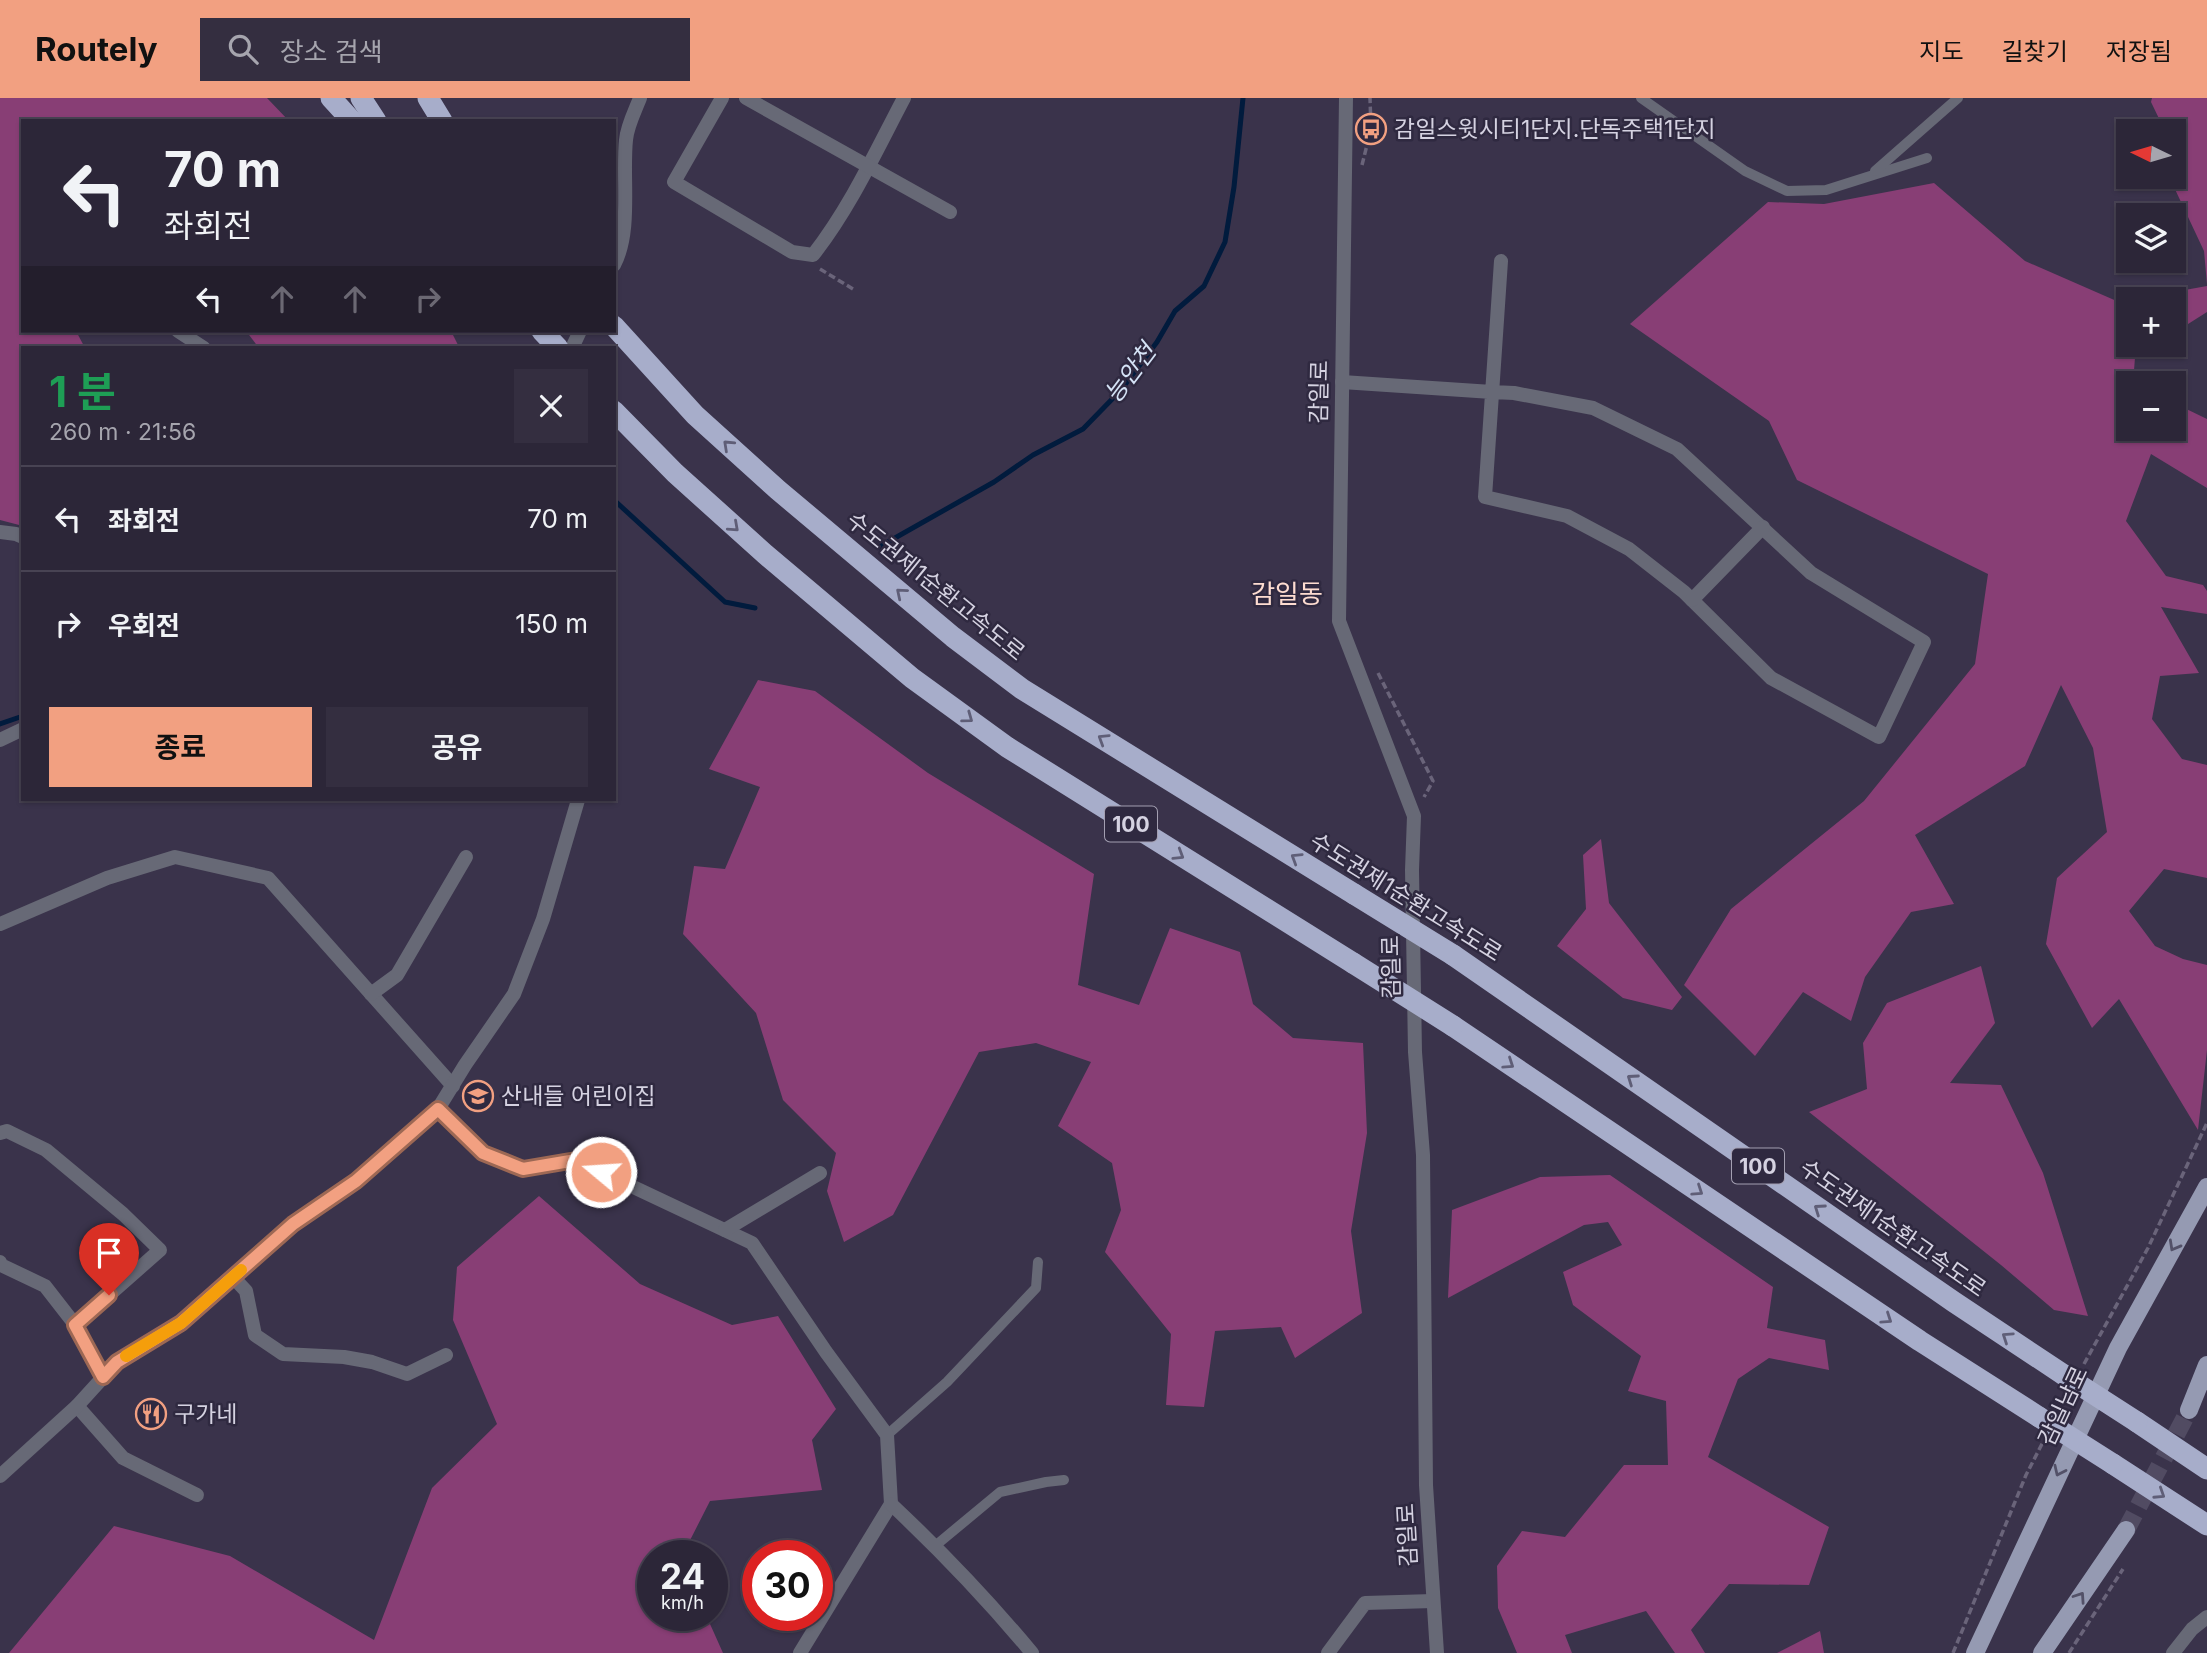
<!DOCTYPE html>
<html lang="ko">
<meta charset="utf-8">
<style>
body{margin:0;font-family:Inter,"Noto Sans KR",sans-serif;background:#342e40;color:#f1f3f6;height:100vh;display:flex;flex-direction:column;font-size:26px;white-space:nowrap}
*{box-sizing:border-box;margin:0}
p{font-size:23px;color:#a6a5ae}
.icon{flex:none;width:38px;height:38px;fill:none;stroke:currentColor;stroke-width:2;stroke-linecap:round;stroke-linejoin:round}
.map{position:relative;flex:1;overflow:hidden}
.side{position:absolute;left:21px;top:248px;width:595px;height:455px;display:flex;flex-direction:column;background:#2c2638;border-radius:0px;box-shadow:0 2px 5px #0004,0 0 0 2px #484353}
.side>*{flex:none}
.banner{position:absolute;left:21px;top:21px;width:595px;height:214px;border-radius:0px;box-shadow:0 2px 5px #0004,0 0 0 2px #484353;background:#2c2638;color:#f1f3f6;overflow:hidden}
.needle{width:46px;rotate:275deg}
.controls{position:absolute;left:2116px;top:21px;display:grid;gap:14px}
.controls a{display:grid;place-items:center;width:70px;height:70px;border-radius:0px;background:#2c2638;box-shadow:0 2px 5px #0004,0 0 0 2px #484353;font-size:35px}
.speed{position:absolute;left:637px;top:1442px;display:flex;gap:14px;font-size:35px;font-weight:700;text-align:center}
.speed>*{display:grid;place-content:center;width:91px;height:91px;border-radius:50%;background:#2c2638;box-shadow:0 2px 5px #0004,0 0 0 2px #484353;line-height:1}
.speed small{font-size:18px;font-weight:400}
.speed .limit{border:10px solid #d22;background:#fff;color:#111}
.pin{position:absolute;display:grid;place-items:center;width:60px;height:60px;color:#fff;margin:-72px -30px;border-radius:50% 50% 50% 0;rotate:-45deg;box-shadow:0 0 7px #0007}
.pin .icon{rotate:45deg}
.me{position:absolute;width:77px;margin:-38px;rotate:288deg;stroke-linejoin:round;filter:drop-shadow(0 0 5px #0008)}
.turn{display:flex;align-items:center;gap:24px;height:147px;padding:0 28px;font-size:32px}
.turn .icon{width:91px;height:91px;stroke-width:2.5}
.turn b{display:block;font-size:49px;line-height:60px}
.lanes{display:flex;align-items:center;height:66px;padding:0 28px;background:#0003;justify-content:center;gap:35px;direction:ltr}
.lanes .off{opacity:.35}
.round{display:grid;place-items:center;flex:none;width:74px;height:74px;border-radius:0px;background:#342e40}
.headline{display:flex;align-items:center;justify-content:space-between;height:119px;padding:0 28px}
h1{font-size:42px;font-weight:700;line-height:52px;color:#1e9e55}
.action{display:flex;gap:14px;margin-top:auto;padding:14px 28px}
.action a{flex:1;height:80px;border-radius:0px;background:#f2a081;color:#111;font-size:28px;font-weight:700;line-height:80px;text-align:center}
.action a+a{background:#342e40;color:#f1f3f6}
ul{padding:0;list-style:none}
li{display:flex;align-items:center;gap:21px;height:105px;padding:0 28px;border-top:2px solid #484353}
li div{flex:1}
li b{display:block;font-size:26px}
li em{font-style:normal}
header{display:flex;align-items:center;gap:42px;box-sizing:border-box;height:98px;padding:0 35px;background:#f2a081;color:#111}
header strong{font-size:33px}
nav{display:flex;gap:38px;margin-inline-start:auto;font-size:24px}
.search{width:490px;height:63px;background:#342e40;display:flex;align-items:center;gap:18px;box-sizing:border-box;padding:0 24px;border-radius:0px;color:#a6a5ae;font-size:26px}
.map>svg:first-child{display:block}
.forest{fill:#883e75}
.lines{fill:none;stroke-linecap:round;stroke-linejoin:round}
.stream{stroke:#011b3d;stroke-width:5}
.primary-tunnel{stroke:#514b62;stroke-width:18;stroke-dasharray:18 9;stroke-linecap:butt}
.path{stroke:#6a647a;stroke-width:3.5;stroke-dasharray:7 3.5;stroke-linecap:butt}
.service{stroke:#676976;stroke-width:10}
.minor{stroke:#676976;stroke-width:14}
.tertiary{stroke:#676976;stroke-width:14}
.primary{stroke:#959ab2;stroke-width:18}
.motorway{stroke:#a7adca;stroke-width:21}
.motorway-bridge{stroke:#a7adca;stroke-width:21}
.oneway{stroke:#5f5e77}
.oneway2{stroke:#535168}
.route-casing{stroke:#9d6854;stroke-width:18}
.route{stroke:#f2a081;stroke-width:12}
.slow{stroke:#f59e0b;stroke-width:12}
.labels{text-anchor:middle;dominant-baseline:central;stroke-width:5;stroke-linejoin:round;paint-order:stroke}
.shield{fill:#2f2940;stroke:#a39fb1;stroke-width:2}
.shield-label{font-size:21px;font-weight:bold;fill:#d5d2e1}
.poi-label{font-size:23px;fill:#d5d2e1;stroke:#2f2940;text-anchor:start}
.street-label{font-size:23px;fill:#d5d2e1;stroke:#2f2940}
.water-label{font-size:24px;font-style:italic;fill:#d5e3f6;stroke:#2f2940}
.quarter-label{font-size:26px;fill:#fddcd0;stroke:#2f2940}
</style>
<header>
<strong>Routely</strong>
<div class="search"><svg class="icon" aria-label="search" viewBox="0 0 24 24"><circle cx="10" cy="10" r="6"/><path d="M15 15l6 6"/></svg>장소 검색</div>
<nav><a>지도</a><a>길찾기</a><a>저장됨</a></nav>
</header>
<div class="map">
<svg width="2207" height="1555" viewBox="0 0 2207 1555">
<rect width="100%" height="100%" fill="#3a334b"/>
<g class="forest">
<polygon points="0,0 267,0 289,23 23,23 23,233 76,233 85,250 23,250 23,428 0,422"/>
<polygon points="2152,0 2207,0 2207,186 2204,153 2173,87 2174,33 2165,33 2151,4"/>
<polygon points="1934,85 2025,163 2128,208 2128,247 2136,247 2133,285 2128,285 2128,331 2174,331 2174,305 2207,321 2207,390 2151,356 2126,423 2166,478 2203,487 2207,493 2207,516 2161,509 2199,575 2160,578 2152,621 2182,661 2207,667 2207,780 2164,771 2129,813 2155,848 2183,861 2207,867 2207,952 2198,1032 2119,901 2092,930 2046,846 2057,780 2107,734 2093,650 2061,587 2025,668 1915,737 1954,806 1911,814 1865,879 1851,923 1803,894 1755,958 1684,887 1731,811 1864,703 1975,566 1988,476 1797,382 1769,323 1630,226 1768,104 1824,106"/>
<polygon points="2207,188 2207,214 2177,233 2174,232 2174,201 2147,201 2146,199"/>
<polygon points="246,233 451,233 458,247 440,250 259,250"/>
<polygon points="758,582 815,593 928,675 1094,776 1078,887 1139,907 1170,830 1240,854 1253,906 1293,940 1363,945 1367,1035 1351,1133 1362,1215 1295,1260 1281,1229 1215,1233 1204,1309 1166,1307 1171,1236 1105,1154 1121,1112 1112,1065 1058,1028 1091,964 1036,945 979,954 893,1117 844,1144 827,1093 836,1055 783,1002 756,915 683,836 694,768 725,771 760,689 709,671"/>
<polygon points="1601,741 1609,805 1682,899 1672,912 1623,900 1557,848 1586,811 1583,757"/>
<polygon points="1981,868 1995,925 1950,985 2001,987 2043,1075 2088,1218 2054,1212 2001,1167 1809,1014 1867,991 1863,945 1887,905"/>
<polygon points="1610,1077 1773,1189 1767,1230 1825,1242 1829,1272 1769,1260 1738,1281 1708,1359 1829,1429 1809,1487 1729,1486 1691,1532 1705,1555 1675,1555 1646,1513 1565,1537 1572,1555 1517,1555 1498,1510 1497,1468 1522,1433 1565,1439 1624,1367 1668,1367 1666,1303 1628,1293 1641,1258 1573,1207 1563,1174 1622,1147 1608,1124 1584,1127 1448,1200 1452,1112 1540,1079"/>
<polygon points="539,1098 640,1186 732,1227 778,1218 836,1311 812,1342 822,1392 710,1403 682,1458 653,1458 653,1517 706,1517 723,1555 9,1555 114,1428 230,1458 374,1542 432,1390 497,1326 453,1222 457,1169"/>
<polygon points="1820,1533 1824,1555 1777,1555"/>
</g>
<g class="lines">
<g class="stream">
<polyline points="614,402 725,504 755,510"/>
<polyline points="879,449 994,384 1033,357 1083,331 1121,292 1157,244 1175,213 1204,188 1225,144 1234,89 1243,0"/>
<polyline points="0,626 23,618"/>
</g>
<polyline class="primary-tunnel" points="2126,1432 2189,1312"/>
<g class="path">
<polyline points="1362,67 1371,31 1370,0"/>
<polyline points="820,171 853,191"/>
<polyline points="1378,575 1433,683 1424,699"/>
<polyline points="2084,1266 2148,1150 2207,1025"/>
<polyline points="1953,1555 2026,1377 2043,1344"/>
<polyline points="2069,1555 2123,1471"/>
</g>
<g class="service">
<polyline points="1641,0 1745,73 1787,93 1826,92 1927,60"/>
<polyline points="1875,73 1958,0"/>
<polyline points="887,1337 947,1284 1036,1190 1038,1164"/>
<polyline points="935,1448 1000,1394 1046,1384 1064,1382"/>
</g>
<g class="minor">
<path d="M722,0L674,84L792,154L813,157C850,110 876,53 904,0"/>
<polyline points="746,0 950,114"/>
<path d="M614,167C632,133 622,80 626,42C627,28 635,13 640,0"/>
<polyline points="178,233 204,250"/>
<polyline points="572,250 580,233"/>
<polyline points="1342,284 1492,294 1514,295 1593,310 1677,351 1811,475 1924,544 1879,639 1771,580 1684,494 1629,451 1567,418 1485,399 1501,163"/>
<polyline points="0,434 16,436 23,439"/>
<polyline points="1692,502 1763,429"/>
<polyline points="0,642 23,631"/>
<polyline points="0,826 107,780 175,759 268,780 453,988"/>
<polyline points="371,896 397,877 466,759"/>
<polyline points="438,1011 483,1055 523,1071 576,1062 752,1145 826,1254 887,1337 891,1406 800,1555"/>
<polyline points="0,1035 7,1033 46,1052 123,1116 160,1152 75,1227"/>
<polyline points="725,1132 820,1075"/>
<polyline points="0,1164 1,1167 45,1188 73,1224 103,1279"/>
<polyline points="233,1179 246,1193 255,1237 283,1256 344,1259 372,1264 407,1276 446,1257"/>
<polyline points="77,1308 123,1360 197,1397"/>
<polyline points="0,1378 77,1308 117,1264 181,1225 293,1126 356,1083 438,1011 465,967 514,896 543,821 578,702"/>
<path d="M891,1406C941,1453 988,1502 1032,1555"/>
<polyline points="1328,1555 1365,1505 1433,1503"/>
<polyline points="2173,1555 2192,1531 2207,1519"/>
</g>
<polyline class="tertiary" points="1346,0 1339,523 1414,718 1412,772 1415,954 1423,1057 1426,1387 1437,1555"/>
<g class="primary">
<polyline points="2189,1312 2207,1267"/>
<polyline points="1975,1555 2118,1250 2207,1089"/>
<polyline points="2042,1555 2126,1432"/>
</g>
<g class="motorway">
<polyline points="331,0 352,23"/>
<polyline points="361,0 376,23"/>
<polyline points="428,0 442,23"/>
<polyline points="614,228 695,317 778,392 953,539 1022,591 1354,796"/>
<polyline points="614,313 675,375 765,456 912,580 1007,649 1353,865"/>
<polyline points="1453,857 1954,1204 2064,1277"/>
<polyline points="1453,928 1920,1243 2039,1319"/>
<polyline points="2137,1324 2207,1371"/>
<polyline points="2113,1366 2207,1427"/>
</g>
<g class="motorway-bridge">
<polyline points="542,233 558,250"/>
<polyline points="1354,796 1453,857"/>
<polyline points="1353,865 1453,928"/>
<polyline points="2064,1277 2137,1324"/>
<polyline points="2039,1319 2113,1366"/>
</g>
</g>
<defs><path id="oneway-chevron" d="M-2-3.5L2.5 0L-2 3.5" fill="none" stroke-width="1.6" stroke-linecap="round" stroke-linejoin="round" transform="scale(1.75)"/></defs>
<g class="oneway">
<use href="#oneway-chevron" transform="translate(728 347) rotate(-137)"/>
<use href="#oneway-chevron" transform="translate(734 429) rotate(42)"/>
<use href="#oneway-chevron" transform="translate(901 495) rotate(-140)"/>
<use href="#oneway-chevron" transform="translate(968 620) rotate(36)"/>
<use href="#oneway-chevron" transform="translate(1103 641) rotate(-148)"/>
<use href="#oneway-chevron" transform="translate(1179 757) rotate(32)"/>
<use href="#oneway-chevron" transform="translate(1296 760) rotate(-148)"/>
<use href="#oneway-chevron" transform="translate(1509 966) rotate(34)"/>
<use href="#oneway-chevron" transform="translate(1632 981) rotate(-145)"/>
<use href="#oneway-chevron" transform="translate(1698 1093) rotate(34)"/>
<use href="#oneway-chevron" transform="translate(1819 1111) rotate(-145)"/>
<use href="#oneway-chevron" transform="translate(1887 1221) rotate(34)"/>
<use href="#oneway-chevron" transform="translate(2007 1239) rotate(-146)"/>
<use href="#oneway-chevron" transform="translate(2160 1396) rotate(33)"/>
</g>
<g class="oneway2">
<use href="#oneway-chevron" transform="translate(2174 1148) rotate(119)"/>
<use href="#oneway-chevron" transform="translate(2059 1373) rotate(115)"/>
<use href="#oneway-chevron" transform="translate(2080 1499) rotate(-56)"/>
</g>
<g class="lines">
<g class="route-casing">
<polyline id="route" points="109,1197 75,1227 103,1279 117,1264 181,1225 293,1126 356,1083 438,1011 483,1055 523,1071 576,1062 601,1074"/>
</g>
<use href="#route" class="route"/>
<polyline class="slow" points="126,1258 181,1225 241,1172"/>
</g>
<defs>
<g id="bus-ring" transform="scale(1.575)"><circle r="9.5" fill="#2f2940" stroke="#f2a081" stroke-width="1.5"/><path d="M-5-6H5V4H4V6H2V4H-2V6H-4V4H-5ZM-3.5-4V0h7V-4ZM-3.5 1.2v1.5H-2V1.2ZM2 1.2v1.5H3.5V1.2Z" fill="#f2a081"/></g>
<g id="school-ring" transform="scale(1.575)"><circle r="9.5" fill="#2f2940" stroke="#f2a081" stroke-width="1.5"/><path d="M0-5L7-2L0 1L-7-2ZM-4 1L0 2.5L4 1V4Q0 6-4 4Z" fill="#f2a081"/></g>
<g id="restaurant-ring" transform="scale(1.575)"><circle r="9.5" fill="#2f2940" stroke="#f2a081" stroke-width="1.5"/><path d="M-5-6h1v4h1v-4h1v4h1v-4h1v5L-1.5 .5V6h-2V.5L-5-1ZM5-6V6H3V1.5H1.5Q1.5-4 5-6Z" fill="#f2a081"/></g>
</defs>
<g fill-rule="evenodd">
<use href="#bus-ring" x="1371" y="31"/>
<use href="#school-ring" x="478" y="998"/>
<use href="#restaurant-ring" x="151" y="1316"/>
</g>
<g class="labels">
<g class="shield">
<rect x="1105" y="708.5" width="52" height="35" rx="5"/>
<rect x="1732" y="1050.5" width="52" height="35" rx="5"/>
</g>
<g class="shield-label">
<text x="1131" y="726">100</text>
<text x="1758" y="1068">100</text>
</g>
<g class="poi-label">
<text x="1394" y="31">감일스윗시티1단지.단독주택1단지</text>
<text x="501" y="998">산내들 어린이집</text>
<text x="174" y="1316">구가네</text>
</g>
<g class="street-label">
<text transform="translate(1319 294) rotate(-89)">감일로</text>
<text transform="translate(936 488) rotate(39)">수도권제1순환고속도로</text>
<text transform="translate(1406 799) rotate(32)">수도권제1순환고속도로</text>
<text transform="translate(1391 869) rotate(-91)">감일로</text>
<text transform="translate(1893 1130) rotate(35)">수도권제1순환고속도로</text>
<text transform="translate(2063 1308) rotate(-65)">감일남로</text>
<text transform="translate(1407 1437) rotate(-93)">감일로</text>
</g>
<g class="water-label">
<text transform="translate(1130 275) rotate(-53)">능안천</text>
</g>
<g class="quarter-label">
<text x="1287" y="495">감일동</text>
</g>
</g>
</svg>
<div class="controls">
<a><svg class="needle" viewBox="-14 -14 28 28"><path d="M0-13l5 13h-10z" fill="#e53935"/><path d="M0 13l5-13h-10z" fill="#a6a5ae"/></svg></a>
<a><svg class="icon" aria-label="layers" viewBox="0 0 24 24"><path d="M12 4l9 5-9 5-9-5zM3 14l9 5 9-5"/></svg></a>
<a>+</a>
<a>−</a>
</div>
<div class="speed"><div>24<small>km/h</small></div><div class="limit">30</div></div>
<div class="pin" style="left:109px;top:1197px;background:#d93025"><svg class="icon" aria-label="arrive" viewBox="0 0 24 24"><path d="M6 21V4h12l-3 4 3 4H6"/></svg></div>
<svg class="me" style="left:601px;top:1074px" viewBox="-20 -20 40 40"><circle r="17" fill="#f2a081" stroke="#fff" stroke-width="3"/><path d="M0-11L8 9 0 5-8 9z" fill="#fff"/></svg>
<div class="banner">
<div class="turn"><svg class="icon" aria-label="left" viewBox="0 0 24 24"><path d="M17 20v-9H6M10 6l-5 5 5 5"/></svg><div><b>70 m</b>좌회전</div></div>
<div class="lanes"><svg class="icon" aria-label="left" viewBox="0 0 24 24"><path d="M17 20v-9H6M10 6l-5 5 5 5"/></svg><svg class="icon off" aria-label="ahead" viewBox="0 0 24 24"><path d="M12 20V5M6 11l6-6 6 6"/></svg><svg class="icon off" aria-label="ahead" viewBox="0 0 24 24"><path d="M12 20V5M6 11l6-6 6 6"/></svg><svg class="icon off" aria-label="right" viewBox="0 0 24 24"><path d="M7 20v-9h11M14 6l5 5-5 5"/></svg></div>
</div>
<section class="side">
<div class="headline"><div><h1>1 분</h1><p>260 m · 21:56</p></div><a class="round"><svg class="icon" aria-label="close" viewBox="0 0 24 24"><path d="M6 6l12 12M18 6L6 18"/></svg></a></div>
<ul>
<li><svg class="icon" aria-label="left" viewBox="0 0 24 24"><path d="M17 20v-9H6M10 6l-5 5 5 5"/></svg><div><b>좌회전</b></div><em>70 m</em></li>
<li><svg class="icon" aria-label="right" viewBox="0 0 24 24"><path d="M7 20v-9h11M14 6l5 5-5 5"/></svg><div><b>우회전</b></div><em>150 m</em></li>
</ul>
<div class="action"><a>종료</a><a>공유</a></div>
</section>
</div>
